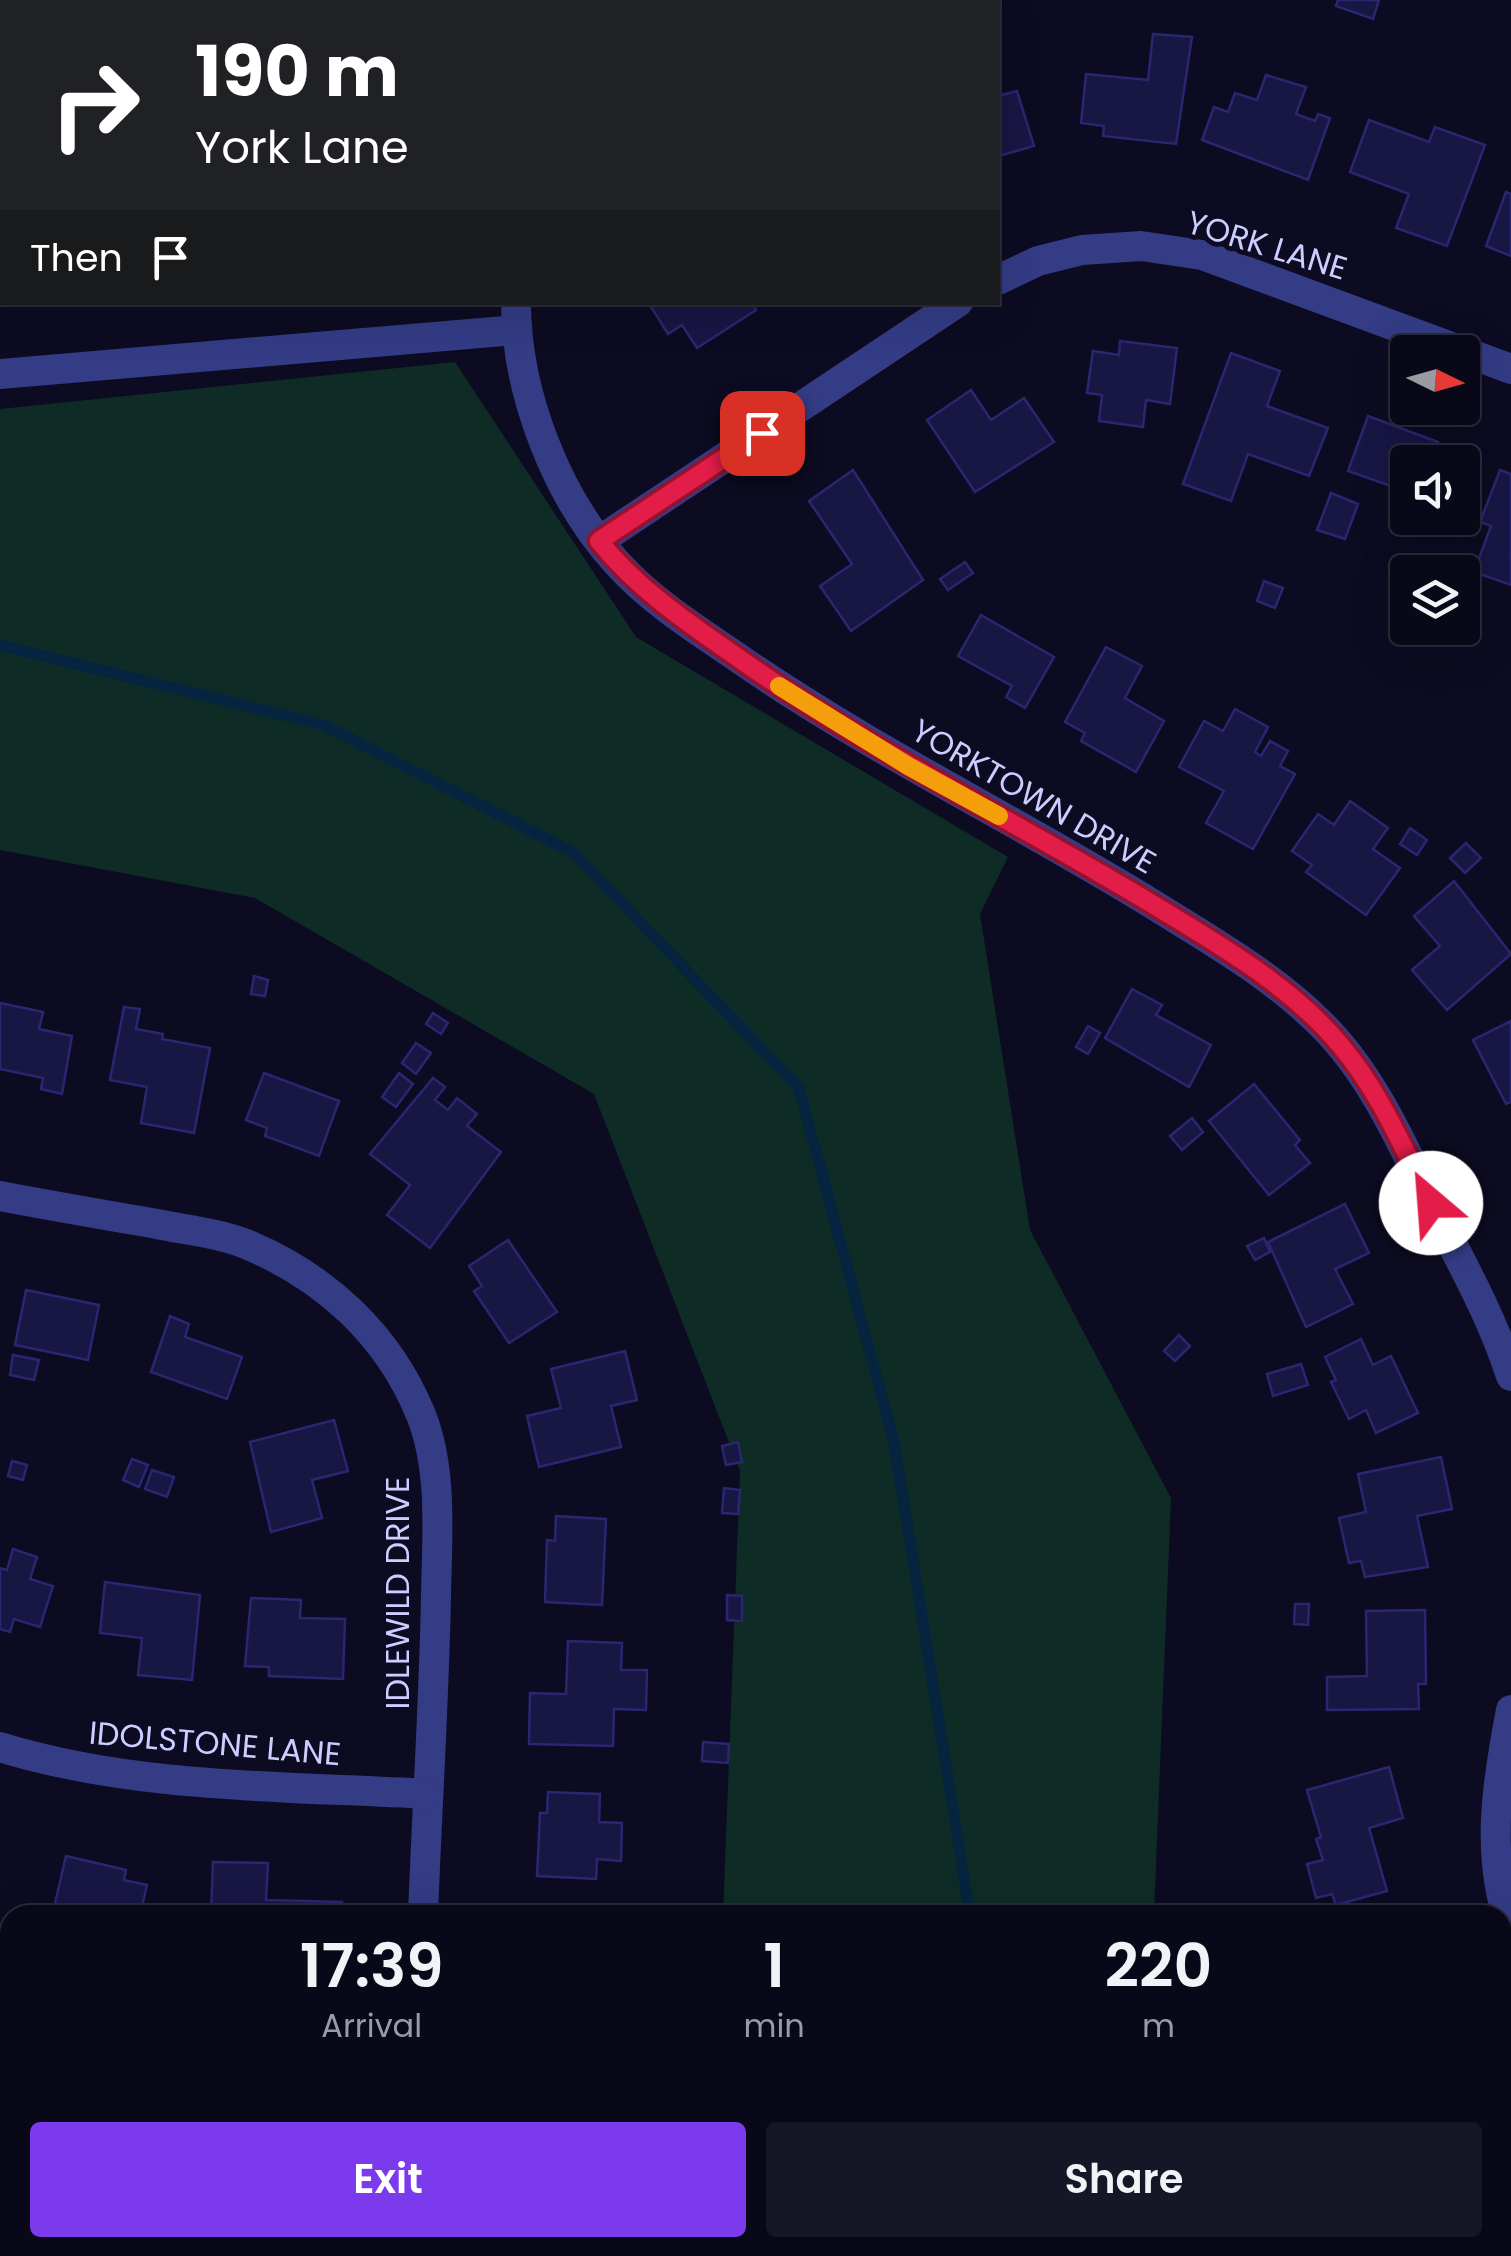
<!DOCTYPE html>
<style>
body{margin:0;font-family:Poppins,sans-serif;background:#171626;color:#f1f3f6;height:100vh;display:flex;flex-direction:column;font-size:38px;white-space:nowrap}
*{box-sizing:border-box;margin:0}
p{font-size:32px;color:#999aa2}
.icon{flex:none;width:55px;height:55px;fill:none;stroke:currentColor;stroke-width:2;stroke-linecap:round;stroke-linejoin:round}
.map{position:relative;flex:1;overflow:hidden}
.panel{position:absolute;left:0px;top:1905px;width:1512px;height:352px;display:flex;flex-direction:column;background:#090819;border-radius:30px 30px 0 0;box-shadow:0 10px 40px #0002,0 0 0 2px #292938}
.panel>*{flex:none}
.guide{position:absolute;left:0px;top:0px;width:1000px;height:305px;box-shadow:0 10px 40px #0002,0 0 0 2px #292938;background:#202124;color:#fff;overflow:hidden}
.needle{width:65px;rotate:95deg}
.controls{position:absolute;left:1390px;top:335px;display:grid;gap:20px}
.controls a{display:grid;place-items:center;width:90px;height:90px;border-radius:10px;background:#090819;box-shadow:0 10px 40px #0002,0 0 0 2px #292938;font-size:50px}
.pin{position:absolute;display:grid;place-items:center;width:85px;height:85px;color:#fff;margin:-42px;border-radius:20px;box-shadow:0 5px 15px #0006}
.me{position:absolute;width:110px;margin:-55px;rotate:333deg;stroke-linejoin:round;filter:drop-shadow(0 0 8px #0008)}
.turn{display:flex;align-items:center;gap:35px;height:210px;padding:0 30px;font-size:45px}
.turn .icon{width:130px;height:130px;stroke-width:2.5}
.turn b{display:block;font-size:70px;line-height:85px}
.then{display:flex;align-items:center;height:95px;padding:0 30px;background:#0003;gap:20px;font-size:38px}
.eta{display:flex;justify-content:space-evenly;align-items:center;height:170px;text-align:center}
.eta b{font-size:60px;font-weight:600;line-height:70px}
.primary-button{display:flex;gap:20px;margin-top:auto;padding:20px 30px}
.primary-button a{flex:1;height:115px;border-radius:10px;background:#7c3aed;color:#fff;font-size:40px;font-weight:600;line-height:115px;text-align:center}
.primary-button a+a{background:#171626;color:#f1f3f6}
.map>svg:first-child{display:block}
.green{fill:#0e2b26}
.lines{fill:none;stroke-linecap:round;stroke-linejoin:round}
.stream{stroke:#062440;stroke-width:11}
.building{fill:#181643;stroke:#2a2671;stroke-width:2.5}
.minor{stroke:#333c84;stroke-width:30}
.route-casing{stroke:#92132f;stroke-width:25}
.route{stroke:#e11d48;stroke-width:18}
.slow{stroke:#f59e0b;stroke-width:18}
.labels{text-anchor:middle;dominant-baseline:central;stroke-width:10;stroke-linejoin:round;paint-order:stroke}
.street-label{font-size:32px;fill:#cbceff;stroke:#0c0b21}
</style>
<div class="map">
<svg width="1511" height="2256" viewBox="0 0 1511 2256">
<rect width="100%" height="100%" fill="#0c0b21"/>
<g class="green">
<polygon points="455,362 636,637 1008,857 980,914 1030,1230 1171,1498 1154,1915 723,1915 740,1471 594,1094 255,898 0,850 0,409"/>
<polygon points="672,2248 1299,2248 1310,2256 662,2256"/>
</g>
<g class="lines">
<g class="stream">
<polyline points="0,645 324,725 574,853 799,1088 894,1442 970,1915"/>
<polyline points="1030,2248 1032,2256"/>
</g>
</g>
<g class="building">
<polygon points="1338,0 1379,0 1373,19 1336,6"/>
<polygon points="1153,34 1192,37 1176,144 1103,136 1104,126 1081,123 1086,74 1148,80"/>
<polygon points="1266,75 1306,87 1296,114 1315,121 1318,114 1330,118 1308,180 1202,140 1214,107 1228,112 1235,93 1257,100"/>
<polygon points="1017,91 1034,146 999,156 998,96"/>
<polygon points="1369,120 1429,142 1435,127 1485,145 1447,246 1396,228 1409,194 1350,172"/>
<polygon points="1506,192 1511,194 1511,256 1486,246"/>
<polygon points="648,302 752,302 756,310 697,348 682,325 668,334"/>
<polygon points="1120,341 1177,348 1170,404 1146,400 1143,427 1099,421 1102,395 1087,393 1093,351 1119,355"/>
<polygon points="1231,353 1280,371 1267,406 1328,428 1309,476 1248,454 1231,501 1183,484"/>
<polygon points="971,390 991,420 1024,398 1054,442 975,492 927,420"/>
<polygon points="1368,416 1438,442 1435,450 1457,458 1455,462 1408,462 1408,492 1348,471"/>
<polygon points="853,470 923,580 851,631 820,586 852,564 809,501"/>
<polygon points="1500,470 1511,474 1511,585 1474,572 1491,526 1480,522"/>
<polygon points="1331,493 1358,504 1345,539 1317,530"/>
<polygon points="965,562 973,573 948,590 940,579"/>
<polygon points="1264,581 1283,588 1275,608 1257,601"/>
<polygon points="981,615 1054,657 1025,708 1006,697 1012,686 958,656"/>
<polygon points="1106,647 1142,666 1125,698 1164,721 1136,772 1081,741 1085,733 1065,722"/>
<polygon points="1235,709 1268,727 1255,752 1261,756 1270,741 1288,751 1280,766 1295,774 1253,849 1206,823 1224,791 1179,767 1204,721 1223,731"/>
<polygon points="1350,801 1388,828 1373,849 1400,868 1366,915 1306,872 1312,865 1292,851 1318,814 1334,825"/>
<polygon points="1410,828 1427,840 1417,855 1400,844"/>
<polygon points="1466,843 1481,858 1465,873 1450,858"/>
<polygon points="1454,881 1511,954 1447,1010 1412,970 1440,946 1414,916"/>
<polygon points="254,976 268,980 265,996 251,994"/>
<polygon points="1132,989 1162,1005 1156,1015 1211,1045 1189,1087 1105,1038"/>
<polygon points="0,1003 43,1012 39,1029 72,1036 62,1094 41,1089 43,1078 0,1069"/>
<polygon points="124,1007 140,1009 136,1029 163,1034 162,1039 210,1048 194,1133 141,1123 147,1087 110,1080"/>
<polygon points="433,1013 448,1023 441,1034 426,1024"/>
<polygon points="1511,1021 1511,1102 1506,1104 1473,1040"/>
<polygon points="1088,1026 1100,1033 1088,1054 1076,1047"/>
<polygon points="416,1043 431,1053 416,1074 402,1063"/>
<polygon points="264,1073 339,1101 319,1156 265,1136 267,1128 246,1120"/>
<polygon points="399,1073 413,1084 396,1107 382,1097"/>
<polygon points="433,1078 445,1087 435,1100 448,1110 457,1098 477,1114 467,1126 501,1152 430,1248 387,1215 410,1185 370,1154"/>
<polygon points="1254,1084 1300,1140 1295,1145 1310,1163 1269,1195 1209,1121"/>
<polygon points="1192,1118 1203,1132 1182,1150 1170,1136"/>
<polygon points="1345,1204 1369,1253 1335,1269 1353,1304 1306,1327 1268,1242"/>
<polygon points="1264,1238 1270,1252 1255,1260 1247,1246"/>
<polygon points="508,1240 557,1312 509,1343 474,1291 482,1286 469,1266"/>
<polygon points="26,1290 99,1305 88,1360 15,1345"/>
<polygon points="170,1316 189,1324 185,1337 242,1357 227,1399 151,1372"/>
<polygon points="1179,1335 1190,1346 1175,1361 1164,1351"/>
<polygon points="1361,1339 1373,1365 1391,1356 1418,1413 1376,1433 1366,1410 1349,1419 1331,1382 1336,1380 1325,1357"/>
<polygon points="625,1351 637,1400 611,1406 621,1447 539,1467 527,1416 561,1408 551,1369"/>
<polygon points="13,1355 39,1360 34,1380 10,1375"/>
<polygon points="1301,1364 1308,1385 1273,1396 1267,1374"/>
<polygon points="334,1420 348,1471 312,1480 322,1518 271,1532 250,1442"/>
<polygon points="738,1442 742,1462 726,1465 722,1446"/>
<polygon points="1441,1457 1452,1509 1417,1516 1428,1567 1365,1577 1361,1561 1349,1563 1339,1518 1366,1512 1358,1474"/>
<polygon points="132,1459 148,1465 139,1487 123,1480"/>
<polygon points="12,1461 27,1465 23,1480 8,1476"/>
<polygon points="152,1470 174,1477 167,1497 145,1489"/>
<polygon points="724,1488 740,1490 738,1514 722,1513"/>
<polygon points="556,1516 606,1519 602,1605 545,1602 547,1540 555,1541"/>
<polygon points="13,1549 37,1557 30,1579 53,1586 40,1627 14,1619 10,1632 0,1629 0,1568 7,1570"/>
<polygon points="105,1582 200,1595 192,1680 138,1675 142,1638 100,1633"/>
<polygon points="727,1595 742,1596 742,1621 727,1620"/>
<polygon points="251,1598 301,1600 300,1618 345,1619 343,1679 269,1676 269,1667 245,1666"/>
<polygon points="1295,1604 1309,1604 1308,1625 1294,1624"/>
<polygon points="1425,1610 1426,1684 1418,1684 1419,1709 1327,1710 1327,1677 1367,1676 1366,1611"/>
<polygon points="568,1641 622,1643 621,1670 647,1670 646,1710 614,1709 613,1746 529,1744 530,1693 566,1694"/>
<polygon points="703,1742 729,1744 728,1763 702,1761"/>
<polygon points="1389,1767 1403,1818 1369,1828 1387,1891 1336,1905 1332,1894 1316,1898 1307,1864 1323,1860 1316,1839 1321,1837 1307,1790"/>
<polygon points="548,1792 600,1794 599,1822 622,1823 621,1861 597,1859 596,1879 537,1876 540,1813 547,1813"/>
<polygon points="66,1856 126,1870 124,1880 147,1885 140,1915 53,1912"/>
<polygon points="213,1862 268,1863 266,1900 342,1902 342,1915 211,1915"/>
<polygon points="1502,2082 1511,2091 1511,2187 1504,2194"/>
<polygon points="0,2085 10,2088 10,2181 0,2178"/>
</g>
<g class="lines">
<g class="minor">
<polyline points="505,0 506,2"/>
<polyline points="998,280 1038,261 1082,250 1141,246 1202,255 1511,369"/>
<path d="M516,302C516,392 556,496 617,563C653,603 699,631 744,662C875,752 1018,821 1154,905C1212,941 1273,976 1322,1025C1375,1078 1404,1149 1437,1215C1464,1267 1493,1320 1511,1376"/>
<polyline points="0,374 516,330"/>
<polyline points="599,541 958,302"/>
<path d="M0,1196C52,1206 105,1215 157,1224C186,1230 219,1233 246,1244C325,1277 388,1334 421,1415C443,1470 437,1537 436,1596C434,1702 427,1809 423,1915"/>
<path d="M1511,1710C1497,1782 1485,1857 1511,1928"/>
<path d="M0,1747C137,1789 285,1786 427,1794"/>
<polyline points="541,2248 548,2256"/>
<polyline points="361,2256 377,2248"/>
</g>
</g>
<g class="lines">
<g class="route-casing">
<path id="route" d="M762,433L599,541C639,591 691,625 744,662C879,756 1027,827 1167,913C1228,950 1295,990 1341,1046C1380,1092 1404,1150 1431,1203"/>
</g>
<use href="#route" class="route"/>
<polyline class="slow" points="779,686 908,766 999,816"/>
</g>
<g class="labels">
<g class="street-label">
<text transform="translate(1267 245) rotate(17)">YORK LANE</text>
<text transform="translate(1034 796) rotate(30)">YORKTOWN DRIVE</text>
<text transform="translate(397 1593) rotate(-90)">IDLEWILD DRIVE</text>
<text transform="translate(215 1743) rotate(5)">IDOLSTONE LANE</text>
</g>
</g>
</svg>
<div class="controls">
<a><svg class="needle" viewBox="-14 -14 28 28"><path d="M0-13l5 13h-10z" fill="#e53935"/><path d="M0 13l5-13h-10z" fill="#999aa2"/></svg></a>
<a><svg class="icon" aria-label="sound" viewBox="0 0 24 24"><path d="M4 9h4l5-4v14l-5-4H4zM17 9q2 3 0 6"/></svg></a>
<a><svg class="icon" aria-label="layers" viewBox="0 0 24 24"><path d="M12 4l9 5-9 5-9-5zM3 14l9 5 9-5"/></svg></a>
</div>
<div class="pin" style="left:762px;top:433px;background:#d93025"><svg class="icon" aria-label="arrive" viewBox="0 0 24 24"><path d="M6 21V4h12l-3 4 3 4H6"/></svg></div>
<svg class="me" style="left:1431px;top:1203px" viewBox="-20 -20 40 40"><circle r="19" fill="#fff"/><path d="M0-13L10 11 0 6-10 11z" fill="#e11d48"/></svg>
<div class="guide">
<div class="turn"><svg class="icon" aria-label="right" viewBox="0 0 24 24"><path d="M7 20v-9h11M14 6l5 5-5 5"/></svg><div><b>190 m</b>York Lane</div></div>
<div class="then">Then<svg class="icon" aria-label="arrive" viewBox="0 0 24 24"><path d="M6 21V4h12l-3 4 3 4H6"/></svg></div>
</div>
<section class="panel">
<div class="eta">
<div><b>17:39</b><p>Arrival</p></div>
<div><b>1</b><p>min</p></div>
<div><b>220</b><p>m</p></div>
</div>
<div class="primary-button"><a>Exit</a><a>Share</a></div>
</section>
</div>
